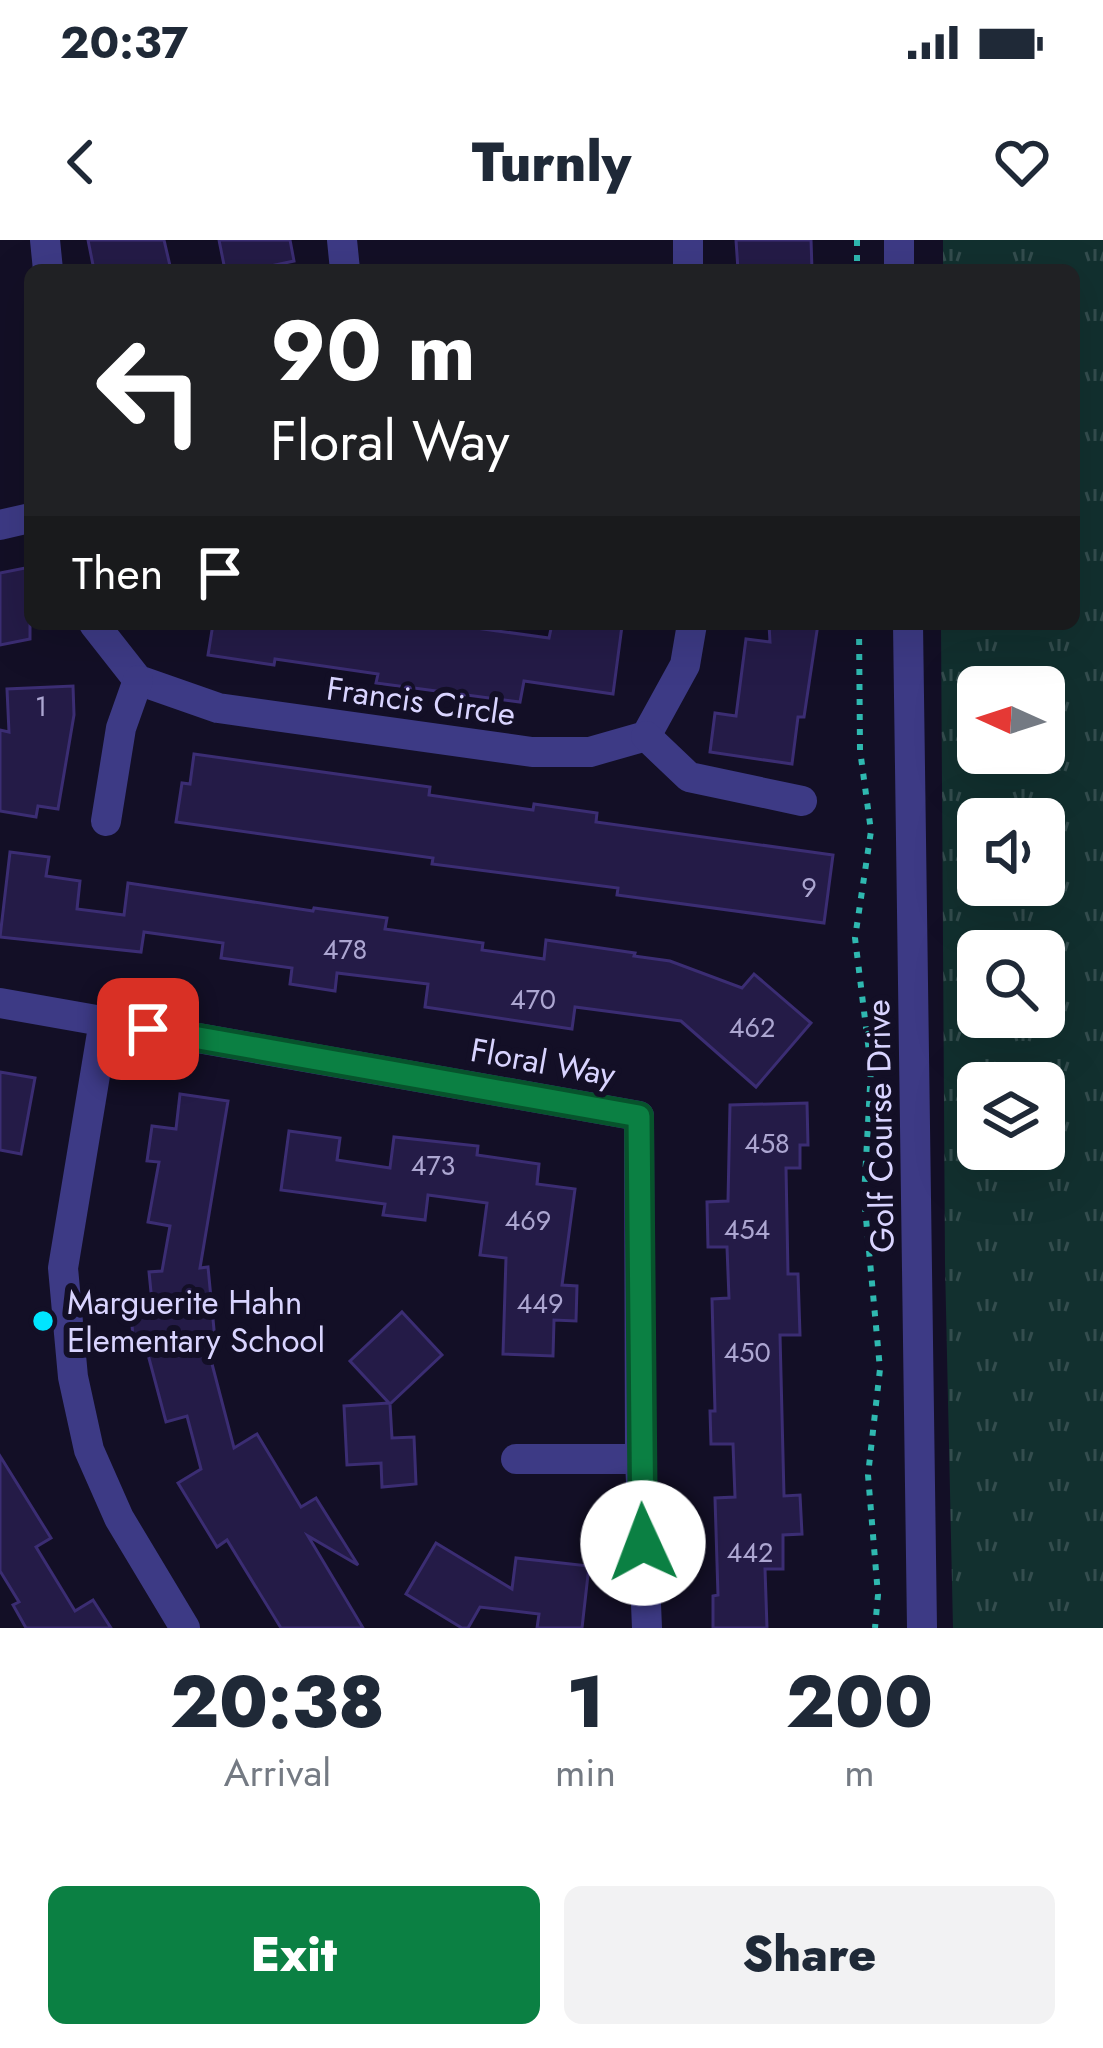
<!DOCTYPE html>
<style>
body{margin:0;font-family:Jost,sans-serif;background:#f2f2f3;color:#1f2937;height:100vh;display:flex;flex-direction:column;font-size:45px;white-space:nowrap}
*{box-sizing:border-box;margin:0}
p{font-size:39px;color:#747a83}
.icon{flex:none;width:66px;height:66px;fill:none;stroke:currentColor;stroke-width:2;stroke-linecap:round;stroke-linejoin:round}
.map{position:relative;height:1388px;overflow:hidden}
.sheet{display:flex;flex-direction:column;background:#fff;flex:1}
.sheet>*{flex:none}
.hud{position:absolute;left:24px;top:24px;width:1056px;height:366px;border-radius:18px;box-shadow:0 12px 48px #0002;background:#202124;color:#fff;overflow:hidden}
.needle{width:78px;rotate:273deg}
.tools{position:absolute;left:957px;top:426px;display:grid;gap:24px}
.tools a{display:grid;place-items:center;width:108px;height:108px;border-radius:18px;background:#fff;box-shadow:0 12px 48px #0002;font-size:60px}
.pin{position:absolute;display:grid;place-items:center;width:102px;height:102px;color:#fff;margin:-51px;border-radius:24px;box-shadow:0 6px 18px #0006}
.me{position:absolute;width:132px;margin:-66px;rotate:358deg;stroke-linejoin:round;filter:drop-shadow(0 0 9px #0008)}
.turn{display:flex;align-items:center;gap:42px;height:252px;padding:0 48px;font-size:54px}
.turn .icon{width:156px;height:156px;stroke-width:2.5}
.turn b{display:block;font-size:84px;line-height:102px}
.then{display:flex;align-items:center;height:114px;padding:0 48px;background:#0003;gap:24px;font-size:45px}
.eta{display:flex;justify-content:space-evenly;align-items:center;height:204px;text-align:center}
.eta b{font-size:72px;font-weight:800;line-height:84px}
.primary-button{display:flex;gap:24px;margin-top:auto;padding:24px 48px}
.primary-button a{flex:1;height:138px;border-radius:18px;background:#0b8043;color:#fff;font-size:48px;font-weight:800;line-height:138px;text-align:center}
.primary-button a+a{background:#f2f2f3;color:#1f2937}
.status{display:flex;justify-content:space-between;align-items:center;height:84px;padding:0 60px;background:#fff;direction:ltr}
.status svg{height:33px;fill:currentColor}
header{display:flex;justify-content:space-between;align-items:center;height:156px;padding:0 48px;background:#fff;font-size:54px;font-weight:800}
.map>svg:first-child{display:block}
.grass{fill:url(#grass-tufts);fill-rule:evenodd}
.building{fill:#241b47;stroke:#3b2d73;stroke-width:3}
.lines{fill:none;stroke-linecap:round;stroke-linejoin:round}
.path{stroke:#2fb8b0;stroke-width:6;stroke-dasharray:6 9;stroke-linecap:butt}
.minor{stroke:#3d3a85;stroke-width:30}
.route-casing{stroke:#07532c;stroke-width:30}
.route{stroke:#0b8043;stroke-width:21}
.poi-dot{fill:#00e5ff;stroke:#130f26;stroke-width:4.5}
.labels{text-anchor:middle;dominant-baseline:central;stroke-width:12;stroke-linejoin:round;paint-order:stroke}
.number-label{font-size:27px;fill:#aca6d1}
.street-label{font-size:33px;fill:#d9d4ff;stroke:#130f26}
.poi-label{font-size:33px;fill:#d9d4ff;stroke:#130f26;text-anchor:start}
</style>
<div class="status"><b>20:37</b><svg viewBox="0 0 49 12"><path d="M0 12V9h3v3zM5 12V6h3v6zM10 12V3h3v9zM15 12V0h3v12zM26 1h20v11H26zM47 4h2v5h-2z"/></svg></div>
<header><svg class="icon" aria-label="back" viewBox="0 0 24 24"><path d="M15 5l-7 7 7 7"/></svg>Turnly<svg class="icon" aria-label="heart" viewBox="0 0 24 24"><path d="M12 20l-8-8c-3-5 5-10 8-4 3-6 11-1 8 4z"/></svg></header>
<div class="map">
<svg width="1103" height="1388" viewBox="0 0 1103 1388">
<defs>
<pattern id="grass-tufts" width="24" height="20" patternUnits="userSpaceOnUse" patternTransform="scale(3)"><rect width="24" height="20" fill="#12302f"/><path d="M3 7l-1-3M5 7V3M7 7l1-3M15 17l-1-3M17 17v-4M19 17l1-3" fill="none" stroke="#344d4e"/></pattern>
</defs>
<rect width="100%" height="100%" fill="#130f26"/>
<path class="grass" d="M943,0H1103V1388H953L945,1023L941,384H1074V30H943ZM978,447H1044V513H978ZM978,579H1044V645H978ZM978,711H1044V777H978ZM978,843H1044V909H978Z"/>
<g class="building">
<polygon points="88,0 164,0 171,30 94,30"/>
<polygon points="219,0 290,0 294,21 252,30 225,30"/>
<polygon points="736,0 811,0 812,30 738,30"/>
<polygon points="30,327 30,399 0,405 0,333"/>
<polygon points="213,384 447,384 549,398 552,384 622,386 613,454 524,441 520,462 376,443 378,434 275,419 274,425 208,415"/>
<polygon points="769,384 818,384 804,477 798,477 792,524 710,512 715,473 736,476 746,399 770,402"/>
<polygon points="73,446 74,475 58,569 38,566 36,577 0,571 0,490 9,492 7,449"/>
<polygon points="194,514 430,547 429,555 533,570 534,564 597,573 596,582 833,615 824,683 617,655 618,648 432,624 433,618 176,582 182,543 190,544"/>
<polygon points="10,612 49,617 46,636 80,641 77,669 124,675 128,643 313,671 314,668 387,678 385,689 483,703 482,710 544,719 546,700 635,713 634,716 670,721 742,748 754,734 811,783 756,847 681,781 575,767 572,789 425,767 428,744 337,733 335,751 290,744 292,728 221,718 223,703 144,692 141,712 0,697"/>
<polygon points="0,832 35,838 21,914 0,910"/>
<polygon points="180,854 228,861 200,1028 208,1027 215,1100 206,1101 234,1208 257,1194 301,1267 316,1258 358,1325 308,1296 363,1388 281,1388 227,1300 217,1307 178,1243 201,1229 187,1176 166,1182 146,1107 134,1108 131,1074 153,1072 149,1032 162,1031 170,986 148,982 159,922 147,921 152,886 176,889"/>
<polygon points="807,863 808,905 800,905 800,928 786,928 788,1034 798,1034 800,1095 780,1095 784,1256 800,1255 802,1294 783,1295 783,1329 765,1329 767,1388 713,1388 713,1356 718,1355 715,1258 735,1257 733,1204 711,1204 710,1171 715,1171 712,1059 729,1058 727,1007 708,1007 707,962 728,961 730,865"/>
<polygon points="289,891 340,898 337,920 390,928 394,897 478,906 477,915 539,924 537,944 575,949 562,1045 577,1046 576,1081 554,1080 553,1116 503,1114 506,1018 480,1015 487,963 428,955 425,980 383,975 385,964 281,950"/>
<polygon points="402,1072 442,1115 390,1164 392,1198 414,1197 416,1244 382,1247 381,1223 347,1225 344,1166 389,1163 350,1121"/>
<polygon points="0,1216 51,1298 36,1307 75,1371 93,1360 111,1388 26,1388 13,1365 19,1362 0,1331"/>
<polygon points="436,1303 512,1349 516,1318 589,1326 582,1388 537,1388 539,1374 480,1367 468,1388 462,1388 406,1354"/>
</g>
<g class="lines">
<g class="path">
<polyline points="857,0 857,30"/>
<polyline points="859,384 860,510 871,591 855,698 871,828 864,957 880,1129 868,1235 878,1355 875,1388"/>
</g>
<g class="minor">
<polyline points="45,0 48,30"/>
<polyline points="342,0 345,30"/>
<polyline points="688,0 688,30"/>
<polyline points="899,0 899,30"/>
<polyline points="0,285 30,278"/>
<polyline points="94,384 138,440 218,468 532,512 590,512 646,496 685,425 692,384"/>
<polyline points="908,384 922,1388"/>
<polyline points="646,496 689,537 802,561"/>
<polyline points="106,581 121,488 138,440"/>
<polyline points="0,763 639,876 640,1219 647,1388"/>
<polyline points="104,781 63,1028 73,1137 89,1210 119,1278 185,1388"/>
<polyline points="516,1219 640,1219"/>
</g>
</g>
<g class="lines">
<g class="route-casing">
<polyline id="route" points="148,789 639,876 643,1303"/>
</g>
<use href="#route" class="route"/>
</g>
<circle class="poi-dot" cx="43" cy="1081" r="12"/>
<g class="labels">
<g class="number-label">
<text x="41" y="466">1</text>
<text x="809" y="647">9</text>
<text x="345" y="709">478</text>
<text x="533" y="759">470</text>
<text x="752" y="787">462</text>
<text x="767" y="903">458</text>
<text x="433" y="925">473</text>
<text x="528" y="980">469</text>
<text x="747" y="989">454</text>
<text x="540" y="1063">449</text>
<text x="747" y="1112">450</text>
<text x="750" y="1312">442</text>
</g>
<g class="street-label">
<text transform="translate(421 461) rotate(8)">Francis Circle</text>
<text transform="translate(543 822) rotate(10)">Floral Way</text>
<text transform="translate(880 886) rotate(-91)">Golf Course Drive</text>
</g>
<g class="poi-label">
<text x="67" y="1062">Marguerite Hahn<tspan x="67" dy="38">Elementary School</tspan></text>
</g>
</g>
</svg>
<div class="tools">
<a><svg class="needle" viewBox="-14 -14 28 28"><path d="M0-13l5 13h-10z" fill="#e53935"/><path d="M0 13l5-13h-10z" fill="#747a83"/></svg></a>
<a><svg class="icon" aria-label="sound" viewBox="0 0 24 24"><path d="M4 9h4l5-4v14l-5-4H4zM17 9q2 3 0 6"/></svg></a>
<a><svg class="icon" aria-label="search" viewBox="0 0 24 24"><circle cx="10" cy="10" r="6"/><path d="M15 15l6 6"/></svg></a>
<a><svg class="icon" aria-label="layers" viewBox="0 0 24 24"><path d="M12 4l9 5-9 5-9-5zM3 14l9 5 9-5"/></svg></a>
</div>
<div class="pin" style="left:148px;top:789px;background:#d93025"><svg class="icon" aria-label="arrive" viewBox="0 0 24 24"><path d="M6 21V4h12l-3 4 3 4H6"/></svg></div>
<svg class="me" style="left:643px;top:1303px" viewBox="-20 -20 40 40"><circle r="19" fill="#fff"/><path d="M0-13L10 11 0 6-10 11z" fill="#0b8043"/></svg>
<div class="hud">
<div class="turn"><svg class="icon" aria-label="left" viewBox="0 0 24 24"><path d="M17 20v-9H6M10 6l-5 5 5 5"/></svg><div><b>90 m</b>Floral Way</div></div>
<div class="then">Then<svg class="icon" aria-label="arrive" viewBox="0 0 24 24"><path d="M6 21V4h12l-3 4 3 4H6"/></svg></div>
</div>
</div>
<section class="sheet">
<div class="eta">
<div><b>20:38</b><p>Arrival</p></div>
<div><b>1</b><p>min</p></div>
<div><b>200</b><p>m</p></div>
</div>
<div class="primary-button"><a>Exit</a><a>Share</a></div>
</section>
